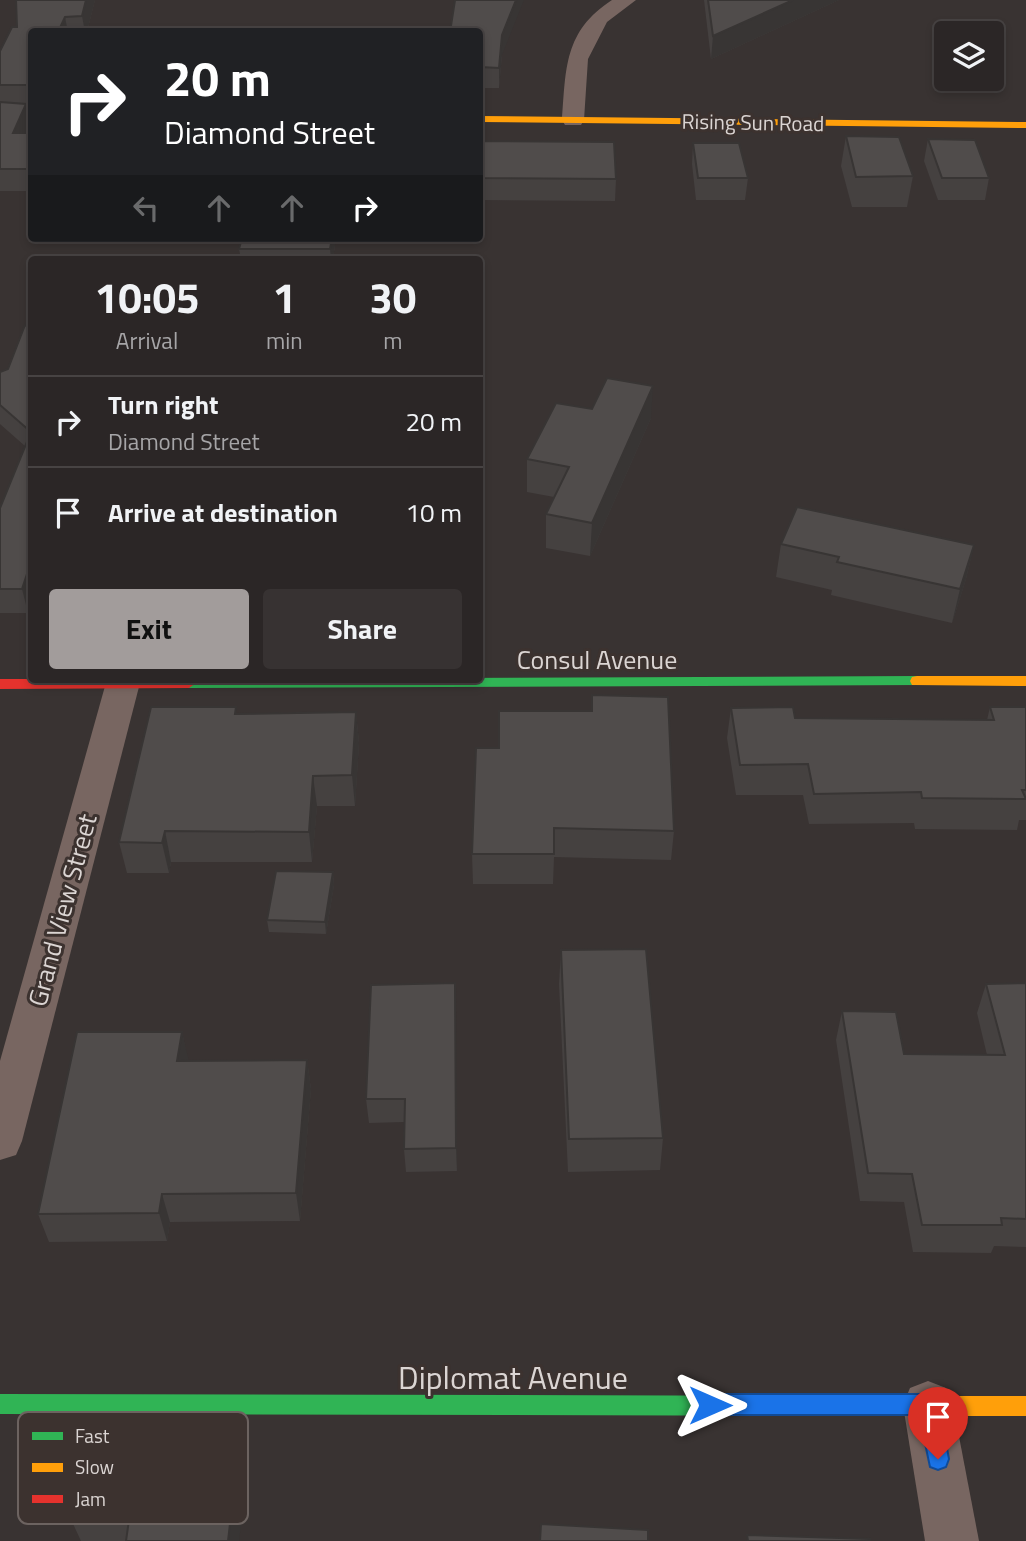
<!DOCTYPE html>
<style>
body{margin:0;font-family:"Titillium Web",sans-serif;background:#373232;color:#f1f3f6;height:100vh;display:flex;flex-direction:column;font-size:26px;white-space:nowrap}
*{box-sizing:border-box;margin:0}
p{font-size:23px;color:#a6a5a7}
.icon{flex:none;width:38px;height:38px;fill:none;stroke:currentColor;stroke-width:2;stroke-linecap:round;stroke-linejoin:round}
.map{position:relative;flex:1;overflow:hidden}
.sheet{position:absolute;left:28px;top:256px;width:455px;height:427px;display:flex;flex-direction:column;background:#2b2626;border-radius:7px;box-shadow:0 4px 10px #0003,0 0 0 2px #474343}
.sheet>*{flex:none}
.top-card{position:absolute;left:28px;top:28px;width:455px;height:214px;border-radius:7px;box-shadow:0 4px 10px #0003,0 0 0 2px #474343;background:#202124;color:#fff;overflow:hidden}
.buttons{position:absolute;left:934px;top:21px;display:grid;gap:14px}
.buttons a{display:grid;place-items:center;width:70px;height:70px;border-radius:7px;background:#2b2626;box-shadow:0 4px 10px #0003,0 0 0 2px #474343;font-size:35px}
.pin{position:absolute;display:grid;place-items:center;width:60px;height:60px;color:#fff;margin:-72px -30px;border-radius:50% 50% 50% 0;rotate:-45deg;box-shadow:0 0 7px #0007}
.pin .icon{rotate:45deg}
.me{position:absolute;width:77px;margin:-38px;rotate:90deg;stroke-linejoin:round;filter:drop-shadow(0 0 5px #0008)}
.turn{display:flex;align-items:center;gap:24px;height:147px;padding:0 21px;font-size:32px}
.turn .icon{width:91px;height:91px;stroke-width:2.5}
.turn b{display:block;font-size:49px;line-height:60px}
.lanes{display:flex;align-items:center;height:66px;padding:0 21px;background:#0003;justify-content:center;gap:35px;direction:ltr}
.lanes .off{opacity:.35}
.eta{display:flex;justify-content:space-evenly;align-items:center;height:119px;text-align:center}
.eta b{font-size:42px;font-weight:700;line-height:49px}
.action{display:flex;gap:14px;margin-top:auto;padding:14px 21px}
.action a{flex:1;height:80px;border-radius:7px;background:#a29c9b;color:#111;font-size:28px;font-weight:700;line-height:80px;text-align:center}
.action a+a{background:#373232;color:#f1f3f6}
ul{padding:0;list-style:none}
li{display:flex;align-items:center;gap:21px;height:91px;padding:0 21px;border-top:2px solid #474343}
li div{flex:1}
li b{display:block;font-size:26px}
li em{font-style:normal}
.map>svg:first-child{display:block}
.lines{fill:none;stroke-linecap:round;stroke-linejoin:round}
.street{fill:#786661;fill-rule:evenodd}
.fast{fill:#30b455;fill-rule:evenodd}
.slow{fill:#ff9f0a;fill-rule:evenodd}
.jam{fill:#e5322d;fill-rule:evenodd}
.wall{fill:#454140}
.shaded-wall{fill:#383534}
.building{fill:#504c4b;stroke:#383534;stroke-width:2}
.route{fill:#1a73e8;stroke:#114b97;stroke-width:2}
.labels{text-anchor:middle;dominant-baseline:central;stroke-width:6;stroke-linejoin:round;paint-order:stroke}
.far-street-label{font-size:21px;fill:#dbd5d3;stroke:#3c322f}
.street-label{font-size:26px;fill:#dbd5d3;stroke:#3c322f}
.near-street-label{font-size:32px;fill:#dbd5d3;stroke:#3c322f}
.key{fill:#3c322f;stroke:#6c6360;stroke-width:2}
.key-label{font-size:19px;fill:#dbd5d3}
</style>
<div class="map">
<svg width="1026" height="1541" viewBox="0 0 1026 1541">
<rect width="100%" height="100%" fill="#393332"/>
<g class="lines">
<g class="street">
<path d="M612,0H636L607,22L588,59L584,120L581,125H565L562,120C566,68 564,31 612,0Z"/>
<polygon points="107,679 141,679 22,1141 16,1155 0,1160 0,1061"/>
<polygon points="928,1381 946,1388 953,1405 979,1541 925,1541 903,1405 910,1388"/>
</g>
<g class="fast">
<polygon points="917,676 922,677 924,681 922,685 189,688 182,683 185,679"/>
<polygon points="0,1394 921,1396 929,1399 932,1406 929,1413 921,1416 0,1414"/>
</g>
<g class="slow">
<polygon points="480,116 1026,122 1026,128 480,122"/>
<polygon points="917,676 1026,676 1026,686 912,685 910,681 912,677"/>
<polygon points="921,1396 1026,1396 1026,1416 921,1416 913,1413 910,1406 913,1399"/>
</g>
<polygon class="jam" points="0,679 193,679 196,683 189,688 0,689"/>
</g>
<g class="wall">
<polygon points="16,0 95,0 87,32 32,32 32,105 27,105 31,125 27,133 32,133 32,191 0,191 0,51 17,27"/>
<polygon points="704,0 839,0 711,59"/>
<polygon points="480,32 502,55 499,88 480,88"/>
<polygon points="846,136 913,176 907,207 852,207 841,166"/>
<polygon points="928,139 989,178 985,200 938,200 924,161"/>
<polygon points="480,141 616,179 615,201 480,200"/>
<polygon points="693,143 748,178 745,200 696,200 692,164"/>
<polygon points="242,238 336,238 333,259 241,259 239,249"/>
<polygon points="32,330 32,603 28,613 0,613 0,508 25,446 0,424 0,372 8,369"/>
<polygon points="651,418 590,556 546,548 546,514 554,497 527,492 527,459"/>
<polygon points="781,544 974,545 966,579 952,623 831,595 832,590 776,577"/>
<polygon points="592,695 674,831 671,860 554,857 553,884 473,884 472,854 499,748 591,711"/>
<polygon points="990,707 1026,707 1026,820 1019,820 1017,830 915,829 914,823 809,824 803,795 736,795 727,738 731,708 795,718 987,720"/>
<polygon points="356,712 359,743 355,806 317,806 312,862 171,862 169,873 127,873 119,842 237,714"/>
<polygon points="333,872 334,885 326,934 269,932 267,920"/>
<polygon points="561,950 663,1138 660,1170 568,1172 559,984"/>
<polygon points="455,983 457,1171 406,1172 404,1149 404,1122 369,1123 366,1099"/>
<polygon points="1026,983 1026,1247 994,1246 991,1253 913,1252 904,1202 860,1201 836,1040 842,1011 904,1054 987,1055 977,1013 986,984"/>
<polygon points="182,1032 188,1061 307,1060 311,1089 300,1221 170,1222 167,1241 49,1242 38,1214"/>
<polygon points="161,1433 171,1462 167,1489 242,1517 126,1541 81,1541 68,1513"/>
</g>
<g class="shaded-wall">
<polygon points="86,0 95,0 87,32 85,32 82,16"/>
<polygon points="516,0 524,0 502,55 499,88 499,68 502,35"/>
<polygon points="793,0 839,0 711,59 713,36"/>
<polygon points="65,17 68,32 58,32"/>
<polygon points="26,104 31,125 18,154 13,133"/>
<polygon points="332,238 336,238 333,259 331,259 330,249"/>
<polygon points="653,386 651,418 590,556 592,523"/>
<polygon points="974,545 966,579 952,623 960,589"/>
<polygon points="30,565 32,572 32,603 28,613 22,589"/>
<polygon points="356,712 359,743 355,806 352,775"/>
<polygon points="313,776 317,806 312,862 309,832"/>
<polygon points="165,831 171,862 169,873 162,843"/>
<polygon points="333,872 334,885 326,934 325,922"/>
<polygon points="455,983 456,1007 457,1171 456,1148"/>
<polygon points="182,1032 189,1062 177,1061"/>
<polygon points="307,1060 311,1089 300,1221 296,1193"/>
<polygon points="162,1194 170,1222 167,1241 159,1213"/>
<polygon points="161,1433 171,1462 163,1517 153,1489"/>
<polygon points="234,1489 242,1517 239,1541 228,1541"/>
</g>
<g class="building">
<polygon points="16,0 86,0 82,16 65,17 58,32 32,32 32,92 30,94 28,85 0,85 0,51 12,27 17,27"/>
<polygon points="455,0 516,0 502,35 499,68 480,67 480,32 450,32"/>
<polygon points="708,0 793,0 713,36"/>
<polygon points="0,102 26,104 13,133 32,133 32,169 0,169"/>
<polygon points="846,136 899,137 913,176 856,177"/>
<polygon points="928,139 975,140 989,178 942,178"/>
<polygon points="480,141 614,142 616,179 480,178"/>
<polygon points="693,143 739,143 748,178 698,178"/>
<polygon points="242,238 332,238 330,249 239,249"/>
<polygon points="25,325 32,330 32,565 30,565 22,589 0,589 0,508 31,432 0,405 0,372 8,369"/>
<polygon points="607,378 653,386 592,523 546,514 569,467 527,459 556,403 592,409"/>
<polygon points="797,507 974,545 960,589 837,562 839,557 781,544"/>
<polygon points="592,695 668,697 674,831 554,828 554,854 472,854 476,748 499,748 499,711 592,711"/>
<polygon points="151,707 236,707 235,714 356,712 352,775 313,776 309,832 165,831 162,843 119,842"/>
<polygon points="793,707 795,718 994,720 990,707 1026,707 1026,790 1022,790 1026,799 922,798 921,792 814,794 808,764 740,765 731,708"/>
<polygon points="276,871 333,872 325,922 267,920"/>
<polygon points="646,949 663,1138 569,1139 561,950"/>
<polygon points="455,983 456,1148 404,1149 405,1099 366,1099 371,985"/>
<polygon points="1026,983 1026,1219 1001,1218 1002,1225 922,1225 912,1174 868,1173 842,1011 896,1012 904,1054 1005,1055 986,984"/>
<polygon points="77,1032 182,1032 177,1061 307,1060 296,1193 162,1194 159,1213 38,1214"/>
<polygon points="161,1433 153,1489 234,1489 228,1541 126,1541 130,1513 68,1513 83,1434"/>
<polygon points="541,1524 648,1530 648,1541 540,1541"/>
<polygon points="747,1535 870,1539 870,1541 748,1541"/>
</g>
<polygon class="route" points="710,1394 928,1394 936,1397 939,1405 949,1459 946,1467 938,1470 930,1467 919,1415 710,1415 702,1412 699,1405 702,1397"/>
<g class="labels">
<g class="far-street-label">
<text transform="translate(753 122) rotate(1)">Rising Sun Road</text>
</g>
<g class="street-label">
<text x="597" y="659">Consul Avenue</text>
<text transform="translate(62 910) rotate(-75)">Grand View Street</text>
</g>
<g class="near-street-label">
<text x="513" y="1377">Diplomat Avenue</text>
</g>
</g>
<rect x="18" y="1412" width="230" height="112" rx="10" class="key"/>
<rect x="32" y="1432" width="31" height="8" fill="#30b455"/>
<rect x="32" y="1463" width="31" height="9" fill="#ff9f0a"/>
<rect x="32" y="1495" width="31" height="8" fill="#e5322d"/>
<g class="key-label">
<text x="75" y="1443">Fast</text>
<text x="75" y="1474">Slow</text>
<text x="75" y="1506">Jam</text>
</g>
</svg>
<div class="buttons">
<a><svg class="icon" aria-label="layers" viewBox="0 0 24 24"><path d="M12 4l9 5-9 5-9-5zM3 14l9 5 9-5"/></svg></a>
</div>
<div class="pin" style="left:938px;top:1459px;background:#d93025"><svg class="icon" aria-label="arrive" viewBox="0 0 24 24"><path d="M6 21V4h12l-3 4 3 4H6"/></svg></div>
<svg class="me" style="left:710px;top:1405px" viewBox="-20 -20 40 40"><path d="M0-17L14 15 0 8-14 15z" fill="#1a73e8" stroke="#fff" stroke-width="4"/></svg>
<div class="top-card">
<div class="turn"><svg class="icon" aria-label="right" viewBox="0 0 24 24"><path d="M7 20v-9h11M14 6l5 5-5 5"/></svg><div><b>20 m</b>Diamond Street</div></div>
<div class="lanes"><svg class="icon off" aria-label="left" viewBox="0 0 24 24"><path d="M17 20v-9H6M10 6l-5 5 5 5"/></svg><svg class="icon off" aria-label="ahead" viewBox="0 0 24 24"><path d="M12 20V5M6 11l6-6 6 6"/></svg><svg class="icon off" aria-label="ahead" viewBox="0 0 24 24"><path d="M12 20V5M6 11l6-6 6 6"/></svg><svg class="icon" aria-label="right" viewBox="0 0 24 24"><path d="M7 20v-9h11M14 6l5 5-5 5"/></svg></div>
</div>
<section class="sheet">
<div class="eta">
<div><b>10:05</b><p>Arrival</p></div>
<div><b>1</b><p>min</p></div>
<div><b>30</b><p>m</p></div>
</div>
<ul>
<li><svg class="icon" aria-label="right" viewBox="0 0 24 24"><path d="M7 20v-9h11M14 6l5 5-5 5"/></svg><div><b>Turn right</b><p>Diamond Street</p></div><em>20 m</em></li>
<li><svg class="icon" aria-label="arrive" viewBox="0 0 24 24"><path d="M6 21V4h12l-3 4 3 4H6"/></svg><div><b>Arrive at destination</b></div><em>10 m</em></li>
</ul>
<div class="action"><a>Exit</a><a>Share</a></div>
</section>
</div>
